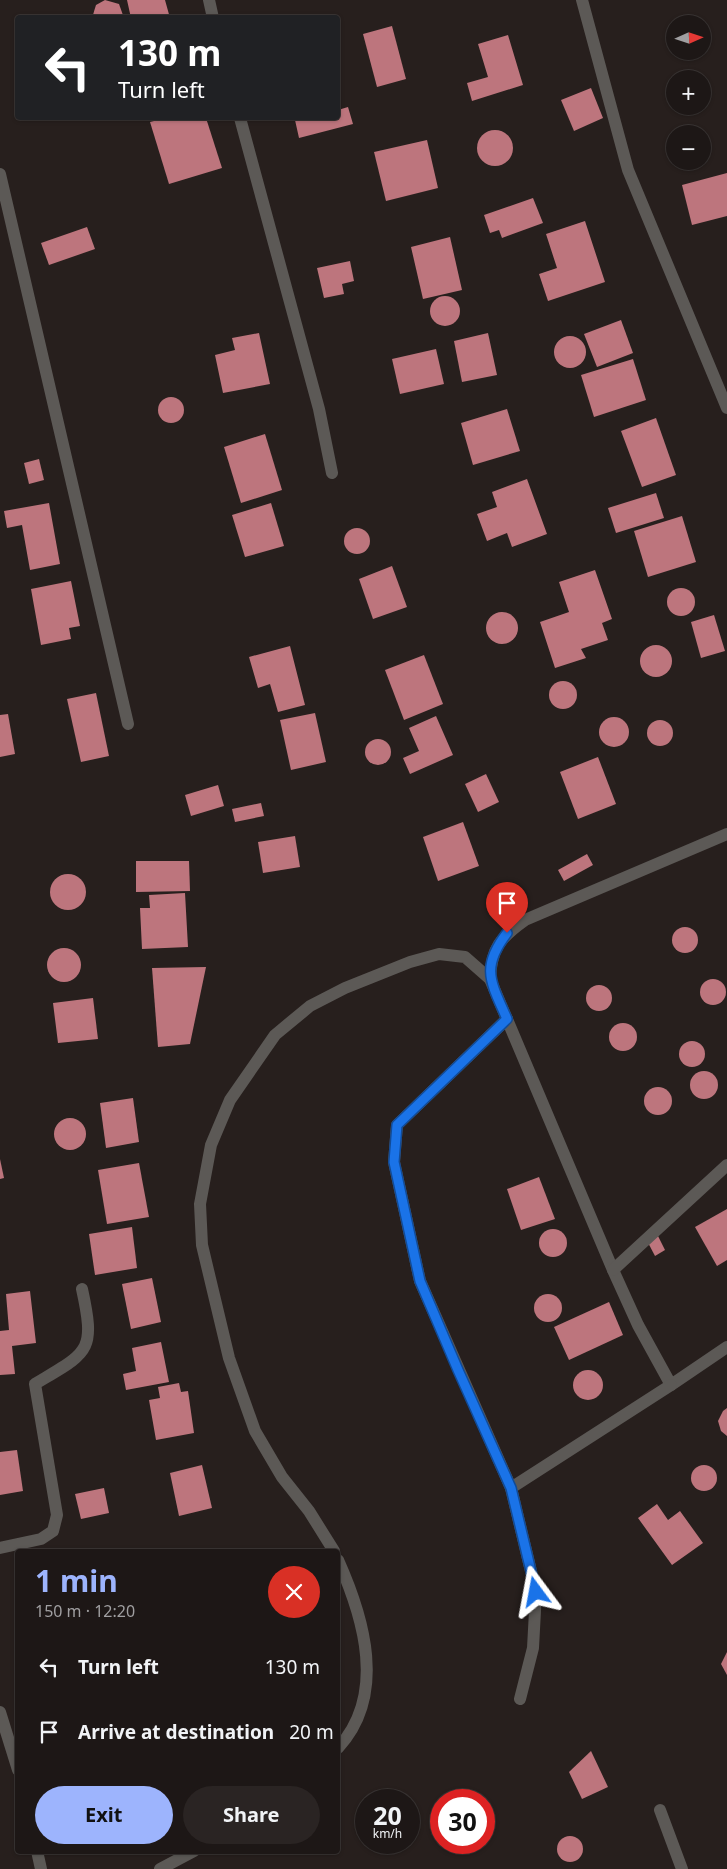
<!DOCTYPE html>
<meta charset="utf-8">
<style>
body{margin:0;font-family:"Noto Sans",sans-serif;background:#2a2423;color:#f1f3f6;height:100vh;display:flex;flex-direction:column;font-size:19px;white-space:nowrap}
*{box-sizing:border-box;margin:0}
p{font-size:16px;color:#a09fa1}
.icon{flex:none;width:28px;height:28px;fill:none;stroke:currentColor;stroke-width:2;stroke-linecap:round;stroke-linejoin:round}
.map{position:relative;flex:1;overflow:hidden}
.panel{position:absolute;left:15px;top:1549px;width:325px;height:305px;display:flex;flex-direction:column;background:#1d1716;border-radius:5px;box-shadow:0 1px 4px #0004,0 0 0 1px #3b3635}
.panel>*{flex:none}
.banner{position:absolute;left:15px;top:15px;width:325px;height:105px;border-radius:5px;box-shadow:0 1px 4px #0004,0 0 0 1px #3b3635;background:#202124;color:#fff;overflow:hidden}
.needle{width:32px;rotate:87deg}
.tools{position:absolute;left:666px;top:15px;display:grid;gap:10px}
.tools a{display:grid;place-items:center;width:45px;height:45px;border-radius:50%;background:#1d1716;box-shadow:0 1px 4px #0004,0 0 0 1px #3b3635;font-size:25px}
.speed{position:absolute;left:355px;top:1789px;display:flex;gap:10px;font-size:25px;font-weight:700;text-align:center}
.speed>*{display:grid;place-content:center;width:65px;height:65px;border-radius:50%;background:#1d1716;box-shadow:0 1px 4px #0004,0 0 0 1px #3b3635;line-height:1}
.speed small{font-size:12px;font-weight:400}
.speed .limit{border:8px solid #d22;background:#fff;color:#111}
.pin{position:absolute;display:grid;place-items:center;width:42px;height:42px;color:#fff;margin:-51px -21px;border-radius:50% 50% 50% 0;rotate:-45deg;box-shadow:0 0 5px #0007}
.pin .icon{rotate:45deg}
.me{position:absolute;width:55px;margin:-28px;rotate:347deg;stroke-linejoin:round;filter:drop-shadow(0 0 4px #0008)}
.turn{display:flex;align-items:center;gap:18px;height:105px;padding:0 20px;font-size:22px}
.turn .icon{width:65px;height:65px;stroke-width:2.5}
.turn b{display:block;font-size:35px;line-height:42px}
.round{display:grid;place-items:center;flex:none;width:52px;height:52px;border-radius:26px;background:#2a2423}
.head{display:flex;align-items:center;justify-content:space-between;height:85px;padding:0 20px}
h1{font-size:30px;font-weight:700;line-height:38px;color:#9db4fd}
.button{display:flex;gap:10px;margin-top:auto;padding:10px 20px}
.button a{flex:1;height:58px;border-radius:30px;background:#9db4fd;color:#111;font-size:20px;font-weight:700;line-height:58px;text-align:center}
.button a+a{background:#2a2423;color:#f1f3f6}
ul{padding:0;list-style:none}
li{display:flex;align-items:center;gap:15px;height:65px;padding:0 20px}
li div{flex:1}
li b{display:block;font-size:19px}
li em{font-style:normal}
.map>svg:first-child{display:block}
.building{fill:#bd757d}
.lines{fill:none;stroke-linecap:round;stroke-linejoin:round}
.minor{stroke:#5c5956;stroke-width:12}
.route-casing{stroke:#114b97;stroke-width:12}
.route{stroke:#1a73e8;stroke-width:9}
</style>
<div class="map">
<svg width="727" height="1869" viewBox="0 0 727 1869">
<rect width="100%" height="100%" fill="#271f1d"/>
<g class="building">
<polygon points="105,0 119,4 124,18 92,18 96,5"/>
<polygon points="127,0 165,0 170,18 144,18 144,15 131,18"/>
<polygon points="392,26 406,79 377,87 363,34"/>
<polygon points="508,35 523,85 472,101 467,83 488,77 478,44"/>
<polygon points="591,88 603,118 574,131 561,100"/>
<polygon points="348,107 353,124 299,138 295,120 307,118 338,118 338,110"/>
<polygon points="166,118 206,118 222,168 169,184 150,122"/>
<circle cx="495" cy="148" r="18"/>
<polygon points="427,140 438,188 386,201 374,152"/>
<polygon points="727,173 727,216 692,225 682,185"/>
<polygon points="533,198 543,223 502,238 499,230 490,233 484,215"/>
<polygon points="585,221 605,282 548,301 539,274 557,268 546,234"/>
<polygon points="87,227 95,249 49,265 41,243"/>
<polygon points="450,237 462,290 423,299 411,247"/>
<polygon points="350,261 354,281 342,284 344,294 324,298 317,268"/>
<circle cx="445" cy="311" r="15"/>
<polygon points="621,320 633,353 597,367 584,334"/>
<polygon points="259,333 270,384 223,393 215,355 235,350 232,338"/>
<polygon points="488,333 497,375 462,382 454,341"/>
<circle cx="570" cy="352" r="16"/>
<polygon points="436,349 444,384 400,394 392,359"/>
<polygon points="633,359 646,400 594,417 581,375"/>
<circle cx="171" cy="410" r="13"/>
<polygon points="507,409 520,451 473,465 461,423"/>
<polygon points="656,418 676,475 642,487 621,431"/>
<polygon points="265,434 282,490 241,503 224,447"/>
<polygon points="39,459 44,480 29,484 24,463"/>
<polygon points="527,479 547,534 512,547 507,533 487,541 477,514 497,507 492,492"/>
<polygon points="656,493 664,518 616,533 608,508"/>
<polygon points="49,503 60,564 30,570 22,525 7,528 4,511"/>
<polygon points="271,503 284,546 245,557 232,515"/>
<polygon points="682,516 696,562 648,577 634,531"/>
<circle cx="357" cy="541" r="13"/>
<polygon points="392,566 407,607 373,619 359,579"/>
<polygon points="595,570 612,619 602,623 608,640 581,649 586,658 555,668 540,622 569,612 559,582"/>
<polygon points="71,581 80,626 69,628 71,639 41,645 31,589"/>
<circle cx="681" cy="602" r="14"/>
<circle cx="502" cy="628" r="16"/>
<polygon points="714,615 725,651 701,658 691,622"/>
<circle cx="656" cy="661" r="16"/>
<polygon points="290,646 305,705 278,712 270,684 258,688 249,657"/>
<polygon points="424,655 443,704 404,720 385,670"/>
<circle cx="563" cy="695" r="14"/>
<polygon points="96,693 109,756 81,762 67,699"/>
<polygon points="315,713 326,762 291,770 280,720"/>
<polygon points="8,714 15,754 0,757 0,715"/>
<polygon points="436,716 453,755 410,774 403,758 419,751 409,728"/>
<circle cx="614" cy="732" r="15"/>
<circle cx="660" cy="733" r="13"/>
<circle cx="378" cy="752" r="13"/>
<polygon points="598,757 616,804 578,819 560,772"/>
<polygon points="486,774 499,802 478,812 465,784"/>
<polygon points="218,785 224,806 191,816 185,795"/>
<polygon points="261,803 264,816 235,822 232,809"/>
<polygon points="463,822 479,866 438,881 423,837"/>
<polygon points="295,836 300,867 263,873 258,842"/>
<polygon points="587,854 593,865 564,881 558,870"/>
<polygon points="136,861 189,861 190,891 136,892"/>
<circle cx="68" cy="892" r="18"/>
<polygon points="185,893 188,947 142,949 140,908 150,908 149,895"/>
<circle cx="685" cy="940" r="13"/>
<circle cx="64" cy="965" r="17"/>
<polygon points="206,967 190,1044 158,1047 152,968"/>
<circle cx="713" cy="992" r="13"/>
<circle cx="599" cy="998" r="13"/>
<polygon points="93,998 98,1039 58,1043 53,1003"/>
<circle cx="623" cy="1037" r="14"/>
<circle cx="692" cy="1054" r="13"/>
<circle cx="704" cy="1085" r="14"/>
<circle cx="658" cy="1101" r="14"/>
<polygon points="133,1098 139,1142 106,1148 100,1103"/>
<circle cx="70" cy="1134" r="16"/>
<polygon points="0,1159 4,1178 0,1179"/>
<polygon points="139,1163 149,1217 107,1224 98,1170"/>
<polygon points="539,1177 555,1219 521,1230 507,1189"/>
<polygon points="727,1209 727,1260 717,1266 695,1227"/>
<polygon points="132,1227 137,1268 95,1275 89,1234"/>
<circle cx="553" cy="1243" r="14"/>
<polygon points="655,1230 665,1250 655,1256 644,1235"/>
<polygon points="152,1278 161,1322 131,1329 122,1284"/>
<polygon points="30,1291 36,1343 12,1346 15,1374 0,1375 0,1331 9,1330 6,1294"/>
<circle cx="548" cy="1308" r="14"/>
<polygon points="609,1302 623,1335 569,1360 554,1327"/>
<polygon points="161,1342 169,1382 126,1390 123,1374 136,1371 132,1348"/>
<circle cx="588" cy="1385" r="15"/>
<polygon points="179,1383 181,1392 188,1391 194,1433 156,1440 149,1400 160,1398 158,1387"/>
<polygon points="727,1408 727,1436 721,1431 718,1421 723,1411"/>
<polygon points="17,1450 23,1491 0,1495 0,1452"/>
<circle cx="704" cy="1478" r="13"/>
<polygon points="202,1465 212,1508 179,1516 170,1473"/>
<polygon points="104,1488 109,1513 81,1519 75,1494"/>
<polygon points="657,1504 668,1520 680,1511 703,1543 672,1565 638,1518"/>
<polygon points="727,1652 727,1675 721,1664"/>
<polygon points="591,1751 608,1787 582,1799 569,1772"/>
<circle cx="570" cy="1849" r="13"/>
</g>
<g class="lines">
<g class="minor">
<polyline points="209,0 213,18"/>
<polyline points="582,0 628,170 727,408"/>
<polyline points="240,118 319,409 332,473"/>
<polyline points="0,174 128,724"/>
<path d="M727,834L525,920C501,937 491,948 490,979L613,1270L638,1325L671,1385L727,1347"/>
<polyline points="507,1019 397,1125 394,1162 420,1281 511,1488"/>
<polyline points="613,1270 727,1165"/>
<path d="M0,1548L41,1539L53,1531L57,1515L35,1384C88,1352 96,1353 82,1289"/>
<polyline points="334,1551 309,1511 282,1477 255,1431 229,1358 202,1245 200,1204 211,1145 230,1100 275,1035 310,1006 345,988 410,962 439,954 465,957 490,979"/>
<path d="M338,1560C364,1618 387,1695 338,1748"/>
<polyline points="520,1699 533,1648 536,1592 511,1488 671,1385"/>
<polyline points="0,1712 18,1770"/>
<polyline points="660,1810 682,1869"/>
<polyline points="37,1851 41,1869"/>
<polyline points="160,1869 194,1851"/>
</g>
</g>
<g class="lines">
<g class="route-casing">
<path id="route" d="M507,933C480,968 491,982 507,1019L397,1125L394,1162L420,1281L458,1370L511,1488L536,1592"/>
</g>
<use href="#route" class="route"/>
</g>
</svg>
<div class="tools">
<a><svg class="needle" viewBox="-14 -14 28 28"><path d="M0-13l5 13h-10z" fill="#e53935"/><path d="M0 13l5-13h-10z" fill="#a09fa1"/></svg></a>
<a>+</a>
<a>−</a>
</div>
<div class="speed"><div>20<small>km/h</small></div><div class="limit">30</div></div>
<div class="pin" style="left:507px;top:933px;background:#d93025"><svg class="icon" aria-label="arrive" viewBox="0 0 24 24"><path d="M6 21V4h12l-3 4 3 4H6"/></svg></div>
<svg class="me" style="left:536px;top:1592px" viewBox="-20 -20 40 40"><path d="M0-17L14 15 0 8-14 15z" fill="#1a73e8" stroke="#fff" stroke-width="4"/></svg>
<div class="banner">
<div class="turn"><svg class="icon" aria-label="left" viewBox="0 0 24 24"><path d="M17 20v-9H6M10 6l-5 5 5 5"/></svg><div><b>130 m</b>Turn left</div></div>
</div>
<section class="panel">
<div class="head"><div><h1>1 min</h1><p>150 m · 12:20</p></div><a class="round" style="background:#d93025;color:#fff"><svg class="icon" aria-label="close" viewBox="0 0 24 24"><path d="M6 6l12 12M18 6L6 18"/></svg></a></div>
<ul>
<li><svg class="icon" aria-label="left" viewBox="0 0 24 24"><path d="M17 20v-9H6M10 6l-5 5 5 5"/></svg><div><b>Turn left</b></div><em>130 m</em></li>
<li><svg class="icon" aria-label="arrive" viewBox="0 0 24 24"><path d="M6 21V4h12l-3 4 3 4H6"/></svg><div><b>Arrive at destination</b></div><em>20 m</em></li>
</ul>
<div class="button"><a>Exit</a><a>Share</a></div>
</section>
</div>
